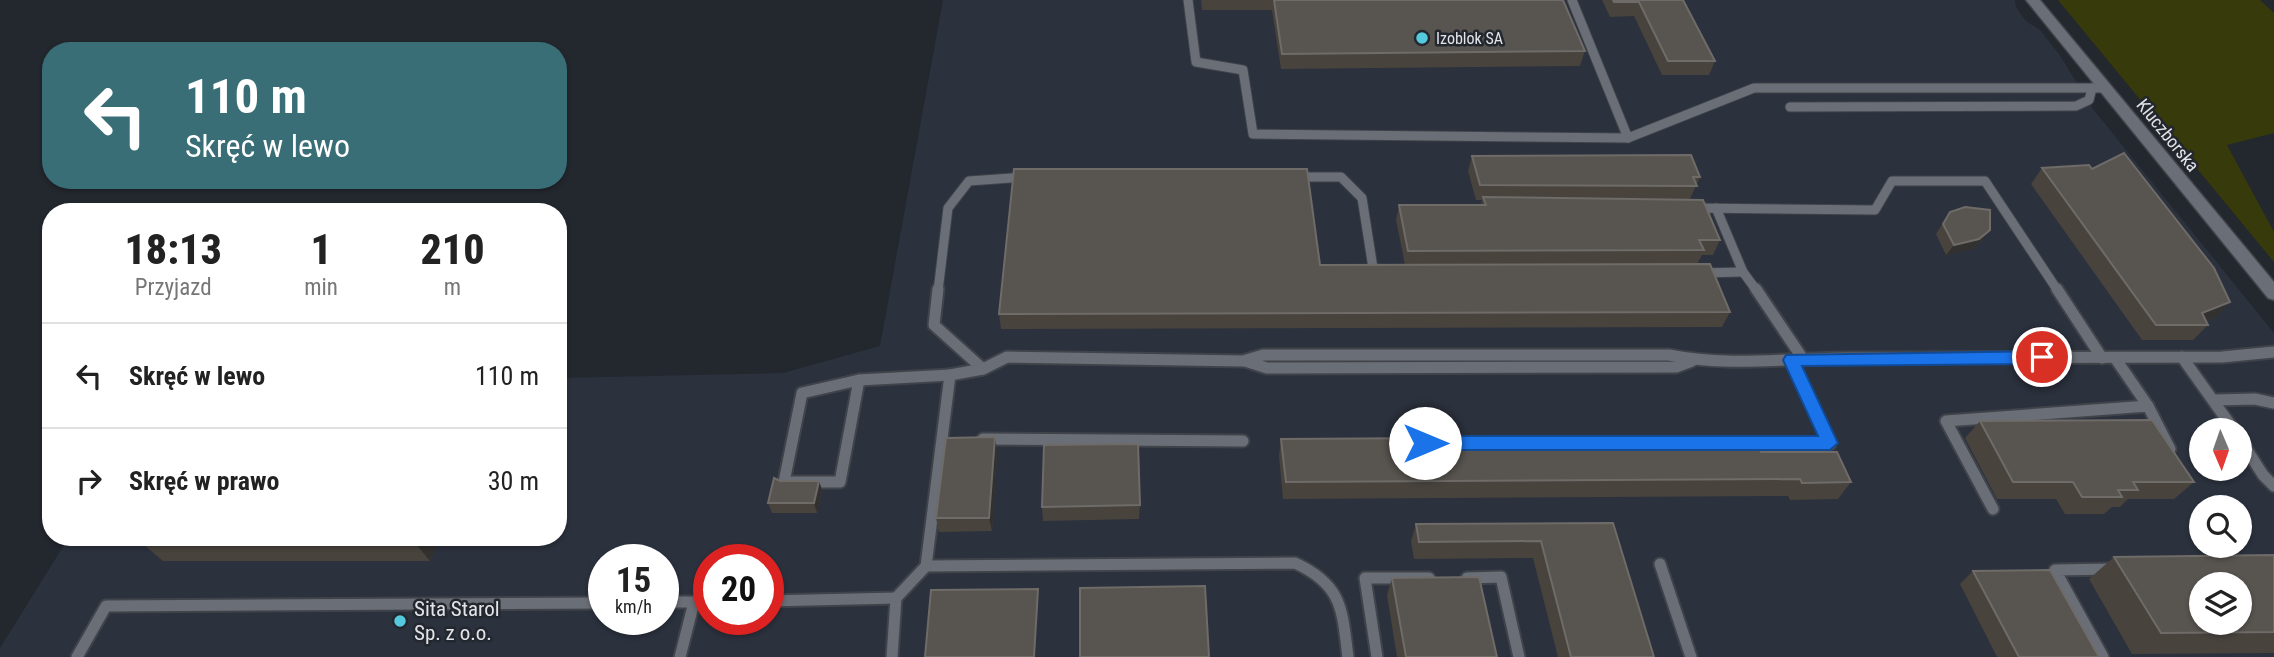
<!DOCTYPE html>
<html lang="pl">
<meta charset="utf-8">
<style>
body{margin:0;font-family:"Roboto Condensed",sans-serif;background:#f6f6f6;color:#222;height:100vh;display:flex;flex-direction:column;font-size:26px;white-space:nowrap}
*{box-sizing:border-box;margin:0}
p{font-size:23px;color:#767676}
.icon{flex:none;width:38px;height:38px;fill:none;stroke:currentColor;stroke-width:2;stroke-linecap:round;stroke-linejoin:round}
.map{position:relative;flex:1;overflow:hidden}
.sheet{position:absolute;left:42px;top:203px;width:525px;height:343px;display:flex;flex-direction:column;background:#fff;border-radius:28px;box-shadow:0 2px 5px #0004}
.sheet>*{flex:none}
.guide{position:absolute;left:42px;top:42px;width:525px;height:147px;border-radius:28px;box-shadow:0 2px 5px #0004;background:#396e77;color:#fff;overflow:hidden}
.needle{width:46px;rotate:178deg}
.fabs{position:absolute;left:2189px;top:418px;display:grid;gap:14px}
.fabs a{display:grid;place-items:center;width:63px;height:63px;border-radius:50%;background:#fff;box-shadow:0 2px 5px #0004;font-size:35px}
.speed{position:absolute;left:588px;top:544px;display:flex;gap:14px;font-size:35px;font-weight:700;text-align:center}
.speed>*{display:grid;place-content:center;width:91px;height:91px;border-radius:50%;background:#fff;box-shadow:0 2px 5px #0004;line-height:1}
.speed small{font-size:18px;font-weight:400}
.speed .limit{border:10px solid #d22;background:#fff;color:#111}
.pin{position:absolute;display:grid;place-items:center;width:60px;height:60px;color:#fff;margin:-30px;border:4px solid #fff;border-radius:50%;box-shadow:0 2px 7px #0007}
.me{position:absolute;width:77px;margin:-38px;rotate:90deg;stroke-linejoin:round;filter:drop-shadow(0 0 5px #0008)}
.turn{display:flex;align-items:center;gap:24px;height:147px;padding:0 28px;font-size:32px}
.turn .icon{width:91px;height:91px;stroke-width:2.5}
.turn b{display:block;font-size:49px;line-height:60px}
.eta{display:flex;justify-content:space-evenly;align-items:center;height:119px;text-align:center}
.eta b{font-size:42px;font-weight:800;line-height:49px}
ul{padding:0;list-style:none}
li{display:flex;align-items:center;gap:21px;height:105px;padding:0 28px;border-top:2px solid #e0e0e0}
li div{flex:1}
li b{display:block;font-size:26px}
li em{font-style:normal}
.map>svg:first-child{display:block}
.built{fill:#2b313d;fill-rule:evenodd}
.green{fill:#373a0b}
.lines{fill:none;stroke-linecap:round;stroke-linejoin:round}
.lane-far1-casing{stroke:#404349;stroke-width:11}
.lane-casing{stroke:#404349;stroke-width:15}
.secondary-casing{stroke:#404349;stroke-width:3}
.lane-far1{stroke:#6a6e76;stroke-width:9}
.lane{stroke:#6a6e76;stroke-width:11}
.secondary{fill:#6a6e76;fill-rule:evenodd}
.wall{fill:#48433d}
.shaded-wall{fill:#32312f}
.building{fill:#58544f;stroke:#6e6b68;stroke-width:2;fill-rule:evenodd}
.route{fill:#1a73e8;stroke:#114b97;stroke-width:2}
.poi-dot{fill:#55cadf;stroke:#23272e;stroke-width:2.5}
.labels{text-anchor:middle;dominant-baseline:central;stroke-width:5;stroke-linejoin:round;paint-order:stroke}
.far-poi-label{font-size:16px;fill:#e2e4e9;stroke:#23272e;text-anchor:start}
.street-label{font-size:18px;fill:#e2e4e9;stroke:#23272e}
.near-poi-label{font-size:21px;fill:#e2e4e9;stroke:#23272e;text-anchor:start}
</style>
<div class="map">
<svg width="2274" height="657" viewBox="0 0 2274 657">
<rect width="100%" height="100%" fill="#23272e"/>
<path class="built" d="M943,0H2015L2016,7L2026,21L2040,30L2059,54L2093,109L2274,333V657H0V648L69,537H558V378L783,373L880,346ZM2202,430H2240V469H2202ZM2202,508H2240V546H2202ZM604,560H663V620H604ZM709,560H768V620H709ZM2202,584H2240V623H2202Z"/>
<polygon class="green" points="2058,0 2260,0 2274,13 2274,133 2227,145 2274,232 2274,262"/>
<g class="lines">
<g class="lane-far1-casing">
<g id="lane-far1">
<polyline points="1188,0 1196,62 1243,70 1253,134 1628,138 1754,88 2105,88"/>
<polyline points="1572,0 1628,138"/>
<polyline points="1790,107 2076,106 2089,100 2092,88"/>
<polyline points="1296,177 1341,177 1362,198 1373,268 1383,270"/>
<polyline points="1695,208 1875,210 1892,181 1985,181 2058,291"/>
<polyline points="1716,208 1743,272 1757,291"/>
<polyline points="1699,273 1743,272"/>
<polyline points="938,291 948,208 969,181 1024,177"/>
</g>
</g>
<g class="lane-casing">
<g id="lane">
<polyline points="938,289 934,325 983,369"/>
<polyline points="1756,289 1803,359"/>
<polyline points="2057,289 2102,358"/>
<polyline points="2182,357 2234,430"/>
<polyline points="2115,358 2148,406"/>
<polyline points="1245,361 1267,368 1676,367 1692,361"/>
<polygon points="859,380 840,482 784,482 802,393"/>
<polyline points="859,380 950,375"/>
<polyline points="2214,400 2255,399 2274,403"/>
<polyline points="983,439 1243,441"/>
<polyline points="2240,439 2263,475 2274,486"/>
<polyline points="1746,443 1830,444 1791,360"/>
<polyline points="1993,509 1946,421 2148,406 2170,449"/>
<polyline points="1660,564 1691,657"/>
<path d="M926,566L1295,563C1343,585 1342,610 1348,657"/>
<polyline points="1467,578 1501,577 1519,657"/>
<polyline points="768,601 896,598"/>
<polyline points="663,602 694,602"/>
<polyline points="77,657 106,606 604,603"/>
<polyline points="680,657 694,602 709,602"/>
<path d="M892,657L896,598L926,566L950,375L983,369L1007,357L1243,361L1263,355H1669C1729,367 1789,358 1849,358C1974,358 2098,357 2222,357L2274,352"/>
<polyline points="1377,657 1365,578 1429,578"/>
<polyline points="2103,657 2055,570 2113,569"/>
</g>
</g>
<g class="secondary-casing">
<polygon id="secondary" points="2026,0 2040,0 2274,282 2274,300 2268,298"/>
</g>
<use href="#lane-far1" class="lane-far1"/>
<use href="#lane" class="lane"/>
<use href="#secondary" class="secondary"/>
</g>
<g class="wall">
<polygon points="1201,0 1563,0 1585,51 1580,66 1281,69 1272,10 1202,10"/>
<polygon points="1602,0 1683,0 1715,61 1709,75 1662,75 1634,16 1610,17"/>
<polygon points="1472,156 1700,177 1690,199 1720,240 1713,255 1702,255 1697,264 1730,312 1722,327 1001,329 999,314 1320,265 1405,265 1396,220 1399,205 1481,205 1482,200 1476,200 1468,171"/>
<polygon points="2042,168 2092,169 2230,302 2216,317 2206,321 2208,325 2193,340 2142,340 2031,184"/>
<polygon points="1950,212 1983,240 1972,249 1946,255 1936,234"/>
<polygon points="1980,421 2194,482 2174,499 2128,499 2120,507 2112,507 2104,514 2065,514 2056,499 1997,499 1965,438"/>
<polygon points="995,437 997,451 992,531 939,532 936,518"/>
<polygon points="1281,439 1761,452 1851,482 1838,499 1790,500 1788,496 1283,499 1279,456"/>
<polygon points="780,481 819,481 822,490 817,513 772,513 768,503"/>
<polygon points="1140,505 1139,519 1043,521 1042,507"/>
<polygon points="1613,523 1654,657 1558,657 1533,558 1414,559 1411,541 1416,524"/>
<polygon points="148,537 440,537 430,561 163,561 143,544"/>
<polygon points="2274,555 2274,653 2132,654 2089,579 2114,557"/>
<polygon points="1973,571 2099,657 1997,657 1960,584"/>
<polygon points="1392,578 1497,657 1397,657 1387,595"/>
</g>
<g class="shaded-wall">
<polygon points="1990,230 1983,240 1972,249 1946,255 1954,245"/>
<polygon points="2230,302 2216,317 2195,325 2202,313"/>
<polygon points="995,437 997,451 992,531 989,518"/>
<polygon points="819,481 822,490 817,513 814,503"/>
<polygon points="418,537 440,537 430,561 415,543"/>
<polygon points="1038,589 1035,657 1034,657"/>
</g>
<g class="building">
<polygon points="1274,0 1563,0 1585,51 1282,54"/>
<polygon points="1613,0 1683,0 1715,61 1668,61 1639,2 1614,2"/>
<polygon points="2124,153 2214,268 2230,302 2202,313 2208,325 2156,325 2042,168 2089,165 2092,169"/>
<polygon points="1691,155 1700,177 1693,177 1697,186 1480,185 1472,156"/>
<polygon points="1014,169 1307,169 1320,265 1710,264 1730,312 999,314"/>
<polygon points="1483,197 1703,200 1720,240 1699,240 1704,250 1408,251 1399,205 1486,205"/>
<polygon points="1965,207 1990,210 1990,230 1979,239 1954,245 1943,224 1950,212"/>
<polygon points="2152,420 2194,482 2133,482 2138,490 2118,490 2122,497 2082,497 2073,482 2013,482 1980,421"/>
<polygon points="1755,436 1761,452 1837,452 1851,482 1802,483 1800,479 1286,482 1281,439"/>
<polygon points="995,437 989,518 936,518 946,438"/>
<polygon points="1138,444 1140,505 1042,507 1044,445"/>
<polygon points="774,478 780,481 819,481 814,503 768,503"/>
<polygon points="1613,523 1654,657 1571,657 1541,541 1419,542 1416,524"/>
<polygon points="148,537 418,537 415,543 143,544"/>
<path d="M2274,555V632L2161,633L2114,557ZM2202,584H2240V623H2202Z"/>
<polygon points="2050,570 2099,657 2019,657 1973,571"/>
<polygon points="1479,577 1497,657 1406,657 1392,578"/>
<polygon points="1205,586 1209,657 1080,657 1080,588"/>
<polygon points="1038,589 1034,657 925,657 931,590"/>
</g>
<polygon class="route" points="2042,351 2050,357 2042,364 1802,366 1838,443 1830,450 1425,450 1416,443 1425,436 1818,436 1783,360 1786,355"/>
<g class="poi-dot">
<circle cx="1422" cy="38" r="7"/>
<circle cx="400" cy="621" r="7"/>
</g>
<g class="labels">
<g class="far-poi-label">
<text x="1436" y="38">Izoblok SA</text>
</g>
<g class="street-label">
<text transform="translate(2168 135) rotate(51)">Kluczborska</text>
</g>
<g class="near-poi-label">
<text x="414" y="609">Sita Starol<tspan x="414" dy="24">Sp. z o.o.</tspan></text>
</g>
</g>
</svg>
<div class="fabs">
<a><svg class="needle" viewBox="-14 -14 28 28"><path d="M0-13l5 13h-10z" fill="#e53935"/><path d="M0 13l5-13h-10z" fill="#767676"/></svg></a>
<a><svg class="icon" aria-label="search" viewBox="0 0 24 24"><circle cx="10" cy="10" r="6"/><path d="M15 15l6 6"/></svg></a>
<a><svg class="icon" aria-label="layers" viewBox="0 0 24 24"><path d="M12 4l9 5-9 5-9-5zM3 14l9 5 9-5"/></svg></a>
</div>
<div class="speed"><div>15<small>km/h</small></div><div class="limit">20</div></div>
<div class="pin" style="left:2042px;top:357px;background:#d93025"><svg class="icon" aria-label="arrive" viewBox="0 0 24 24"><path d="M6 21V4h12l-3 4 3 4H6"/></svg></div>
<svg class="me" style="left:1425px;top:443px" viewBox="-20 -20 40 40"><circle r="19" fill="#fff"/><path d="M0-13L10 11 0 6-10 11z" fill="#1a73e8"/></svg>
<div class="guide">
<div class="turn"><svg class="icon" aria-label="left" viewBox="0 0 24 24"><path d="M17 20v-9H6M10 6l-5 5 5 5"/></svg><div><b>110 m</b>Skręć w lewo</div></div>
</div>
<section class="sheet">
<div class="eta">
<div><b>18:13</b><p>Przyjazd</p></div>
<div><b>1</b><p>min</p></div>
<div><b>210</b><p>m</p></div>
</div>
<ul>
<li><svg class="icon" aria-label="left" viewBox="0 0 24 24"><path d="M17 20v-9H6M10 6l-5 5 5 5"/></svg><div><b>Skręć w lewo</b></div><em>110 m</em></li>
<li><svg class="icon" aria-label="right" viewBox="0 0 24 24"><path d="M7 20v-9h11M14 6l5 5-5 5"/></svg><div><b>Skręć w prawo</b></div><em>30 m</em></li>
</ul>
</section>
</div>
